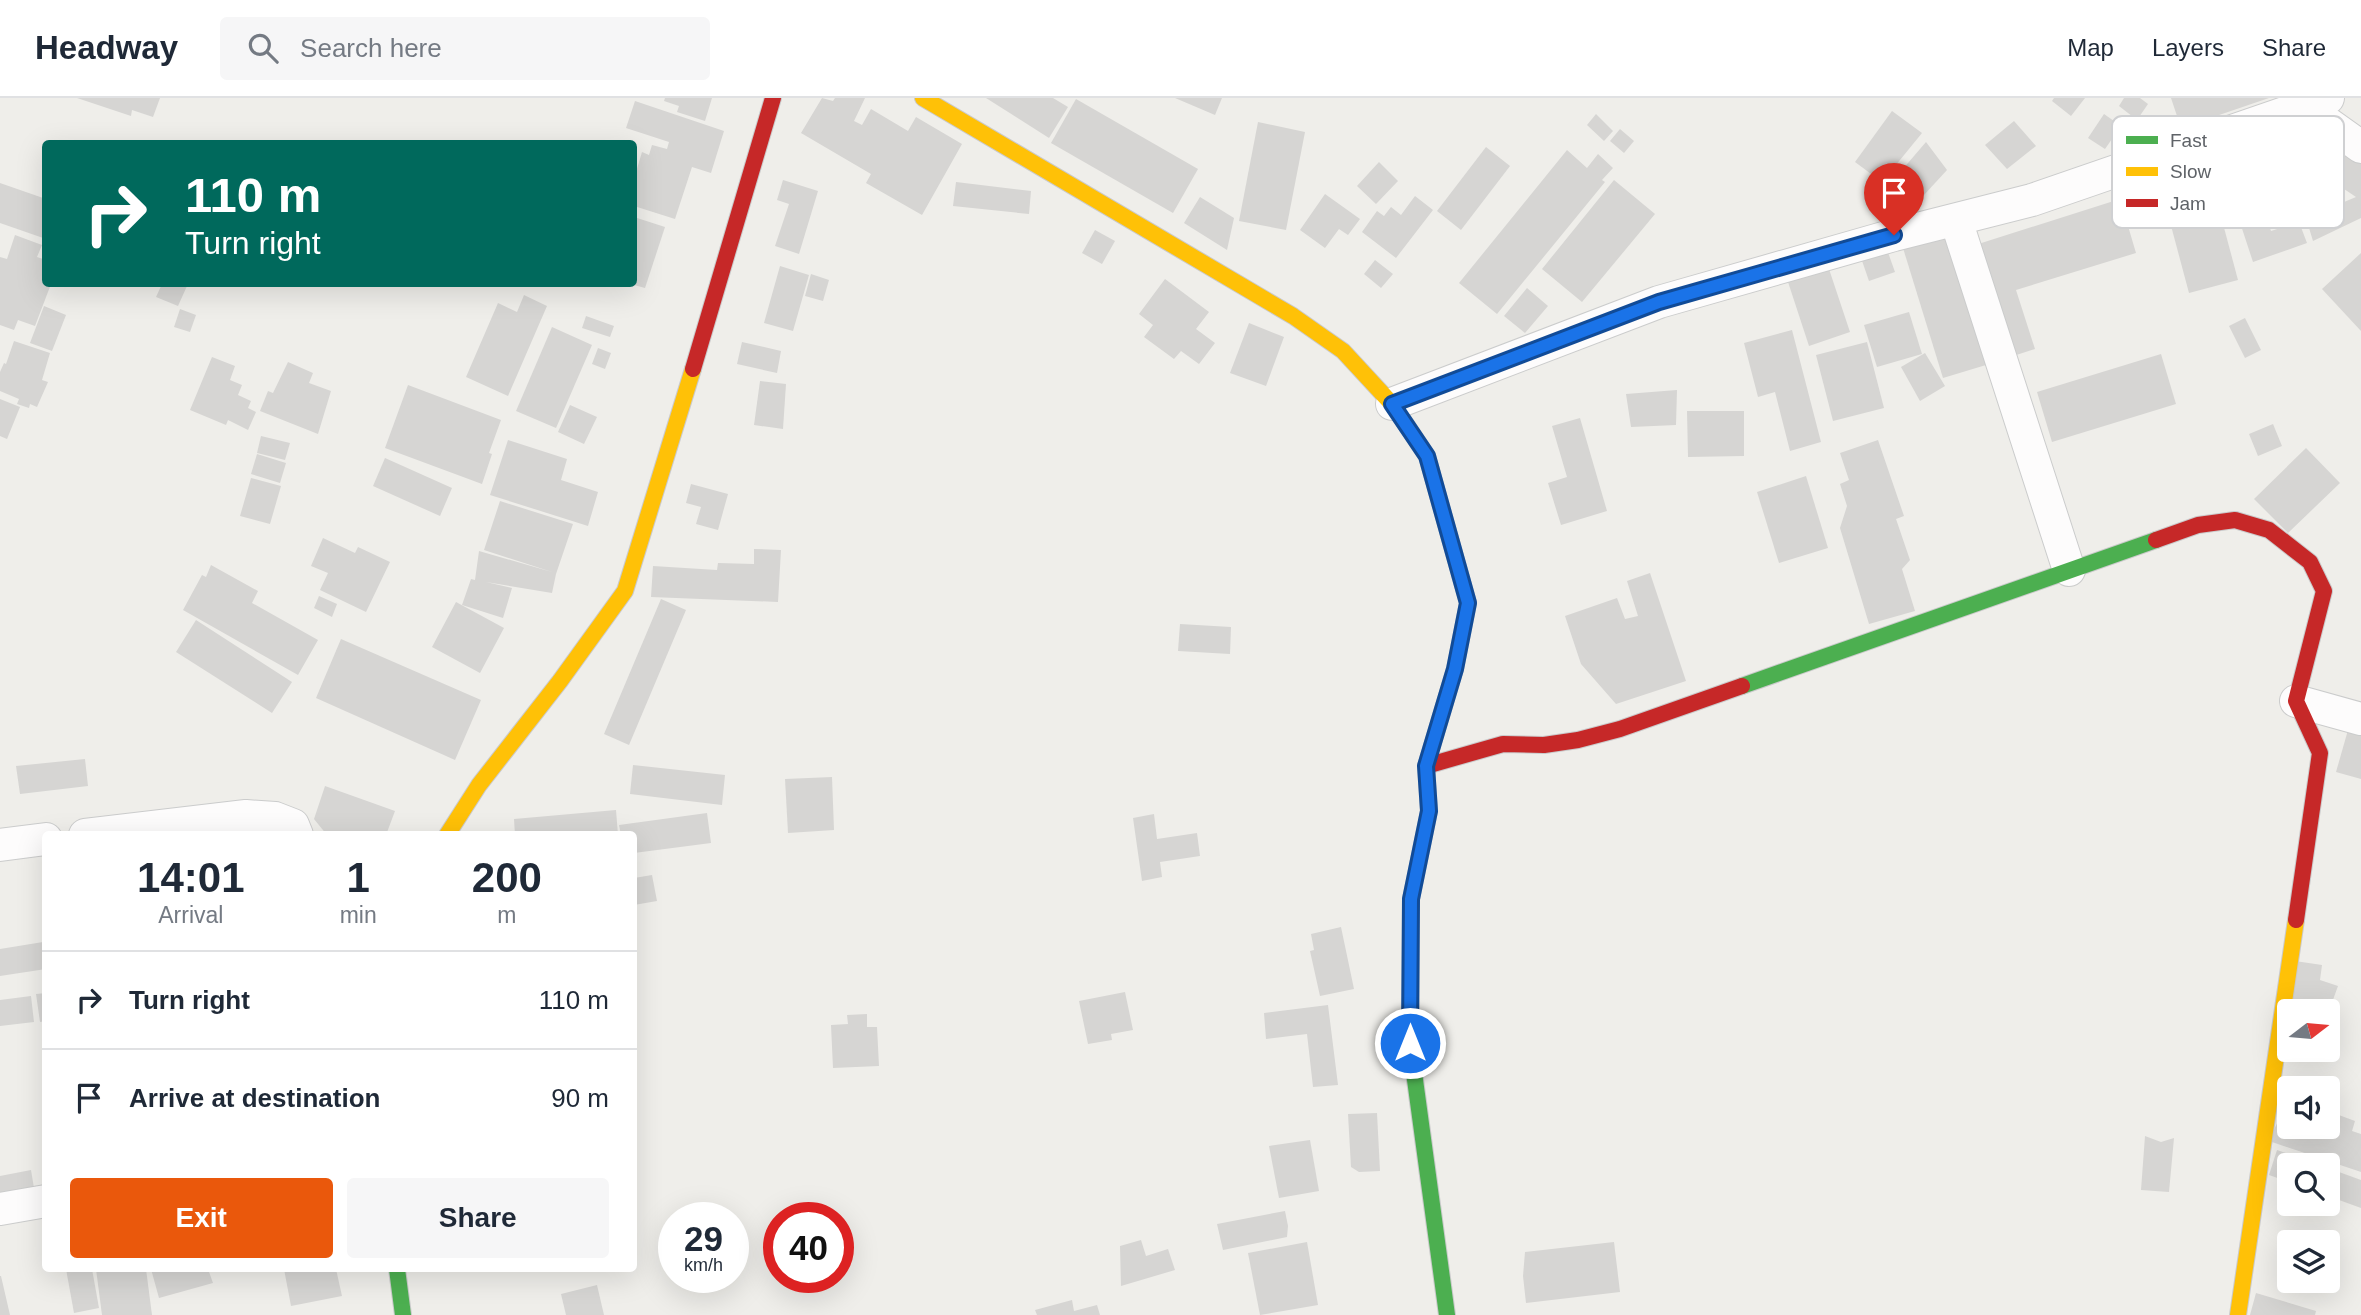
<!DOCTYPE html>
<style>
body{margin:0;font-family:Arial,sans-serif;background:#f6f6f7;color:#1f2937;height:100vh;display:flex;flex-direction:column;font-size:26px;white-space:nowrap}
*{box-sizing:border-box;margin:0}
p{font-size:23px;color:#747a83}
.icon{flex:none;width:38px;height:38px;fill:none;stroke:currentColor;stroke-width:2;stroke-linecap:round;stroke-linejoin:round}
.map{position:relative;flex:1;overflow:hidden}
.details{position:absolute;left:42px;top:733px;width:595px;height:441px;display:flex;flex-direction:column;background:#fff;border-radius:7px;box-shadow:0 7px 28px #0002}
.details>*{flex:none}
.hud{position:absolute;left:42px;top:42px;width:595px;height:147px;border-radius:7px;box-shadow:0 7px 28px #0002;background:#00695c;color:#fff;overflow:hidden}
.needle{width:46px;rotate:74deg}
.buttons{position:absolute;left:2277px;top:901px;display:grid;gap:14px}
.buttons a{display:grid;place-items:center;width:63px;height:63px;border-radius:7px;background:#fff;box-shadow:0 7px 28px #0002;font-size:35px}
.speed{position:absolute;left:658px;top:1104px;display:flex;gap:14px;font-size:35px;font-weight:700;text-align:center}
.speed>*{display:grid;place-content:center;width:91px;height:91px;border-radius:50%;background:#fff;box-shadow:0 7px 28px #0002;line-height:1}
.speed small{font-size:18px;font-weight:400}
.speed .limit{border:10px solid #d22;background:#fff;color:#111}
.pin{position:absolute;display:grid;place-items:center;width:60px;height:60px;color:#fff;margin:-72px -30px;border-radius:50% 50% 50% 0;rotate:-45deg;box-shadow:0 0 7px #0007}
.pin .icon{rotate:45deg}
.me{position:absolute;width:77px;margin:-38px;rotate:0deg;stroke-linejoin:round;filter:drop-shadow(0 0 5px #0008)}
.turn{display:flex;align-items:center;gap:24px;height:147px;padding:0 28px;font-size:32px}
.turn .icon{width:91px;height:91px;stroke-width:2.5}
.turn b{display:block;font-size:49px;line-height:60px}
.eta{display:flex;justify-content:space-evenly;align-items:center;height:119px;text-align:center}
.eta b{font-size:42px;font-weight:800;line-height:49px}
.button{display:flex;gap:14px;margin-top:auto;padding:14px 28px}
.button a{flex:1;height:80px;border-radius:7px;background:#ea580c;color:#fff;font-size:28px;font-weight:800;line-height:80px;text-align:center}
.button a+a{background:#f6f6f7;color:#1f2937}
ul{padding:0;list-style:none}
li{display:flex;align-items:center;gap:21px;height:98px;padding:0 28px;border-top:2px solid #e0e1e3}
li div{flex:1}
li b{display:block;font-size:26px}
li em{font-style:normal}
header{display:flex;align-items:center;gap:42px;box-sizing:border-box;height:98px;padding:0 35px;background:#fff;border-bottom:2px solid #e0e1e3}
header strong{font-size:33px}
nav{display:flex;gap:38px;margin-inline-start:auto;font-size:24px}
.search{width:490px;height:63px;background:#f6f6f7;display:flex;align-items:center;gap:18px;box-sizing:border-box;padding:0 24px;border-radius:7px;color:#747a83;font-size:26px}
.map>svg:first-child{display:block}
.building{fill:#d6d5d3}
.lines{fill:none;stroke-linecap:round;stroke-linejoin:round}
.street-casing{stroke:#cbcccc;stroke-width:34}
.fast-casing{stroke:#cacacb;stroke-width:18}
.slow-casing{stroke:#cacacb;stroke-width:18}
.jam-casing{stroke:#cacacb;stroke-width:18}
.street{stroke:#fdfcfc;stroke-width:32}
.fast{stroke:#4caf50;stroke-width:16}
.slow{stroke:#ffc107;stroke-width:16}
.jam{stroke:#c62828;stroke-width:16}
.route-casing{stroke:#114b97;stroke-width:18}
.route{stroke:#1a73e8;stroke-width:12}
.key{fill:#fff;stroke:#cfd0d2;stroke-width:2}
.key-label{font-size:19px;fill:#5f6368}
</style>
<header>
<strong>Headway</strong>
<div class="search"><svg class="icon" aria-label="search" viewBox="0 0 24 24"><circle cx="10" cy="10" r="6"/><path d="M15 15l6 6"/></svg>Search here</div>
<nav><a>Map</a><a>Layers</a><a>Share</a></nav>
</header>
<div class="map">
<svg width="2361" height="1217" viewBox="0 0 2361 1217">
<rect width="100%" height="100%" fill="#efeeea"/>
<g class="building">
<polygon points="77,0 160,0 153,19 132,12 131,18"/>
<polygon points="665,0 712,0 705,23 677,14 679,8 664,3"/>
<polygon points="822,0 833,3 835,0 865,0 854,23 862,27 871,11 908,33 916,19 962,46 922,117 866,85 871,76 801,35"/>
<polygon points="986,0 1053,0 1068,9 1049,40"/>
<polygon points="1175,0 1222,0 1215,17"/>
<polygon points="2054,0 2085,0 2071,18 2052,3"/>
<polygon points="2124,0 2140,0 2148,6 2137,22 2119,8"/>
<polygon points="2171,0 2269,0 2181,30"/>
<polygon points="1076,1 1198,71 1173,115 1051,45"/>
<polygon points="635,3 724,33 711,75 692,69 675,121 634,108 634,81 642,54 649,57 652,47 667,51 669,44 626,30"/>
<polygon points="1892,13 1922,35 1882,84 1855,64"/>
<polygon points="1596,16 1613,33 1604,43 1587,27"/>
<polygon points="2104,16 2121,28 2105,51 2088,40"/>
<polygon points="2014,23 2036,48 2007,71 1985,47"/>
<polygon points="1258,24 1305,34 1286,132 1239,123"/>
<polygon points="1620,31 1634,43 1624,55 1610,43"/>
<polygon points="2324,41 2361,66 2361,120 2313,143 2306,120 2356,99 2307,66"/>
<polygon points="1926,44 1947,72 1912,110 1890,86"/>
<polygon points="1486,49 1510,68 1461,132 1437,113"/>
<polygon points="2203,51 2238,182 2189,195 2154,64"/>
<polygon points="1567,52 1587,70 1598,56 1613,70 1602,82 1605,84 1497,216 1459,185"/>
<polygon points="1379,64 1398,83 1376,106 1357,88"/>
<polygon points="783,82 818,93 799,156 775,148 789,106 777,102"/>
<polygon points="1614,82 1655,116 1582,204 1542,171"/>
<polygon points="956,84 1031,93 1029,116 953,108"/>
<polygon points="0,85 46,101 46,141 0,125"/>
<polygon points="2255,88 2271,133 2299,124 2307,145 2253,164 2231,97"/>
<polygon points="1325,96 1360,121 1348,137 1339,131 1325,150 1300,132"/>
<polygon points="1415,98 1433,112 1396,160 1362,134 1377,113 1384,118 1391,109 1401,117"/>
<polygon points="1200,99 1234,120 1227,152 1184,125"/>
<polygon points="2120,101 2136,155 2016,192 2035,251 2007,260 1972,148"/>
<polygon points="634,119 665,129 645,190 634,187"/>
<polygon points="1095,132 1115,143 1102,166 1082,155"/>
<polygon points="15,137 42,147 37,159 46,162 46,186 51,186 35,228 18,222 14,232 0,227 0,159 7,161"/>
<polygon points="1946,137 1986,267 1943,280 1903,150"/>
<polygon points="1885,146 1895,174 1869,183 1859,154"/>
<polygon points="2361,155 2361,233 2322,191"/>
<polygon points="1375,162 1393,176 1381,190 1364,176"/>
<polygon points="780,168 809,177 793,233 764,225"/>
<polygon points="1829,171 1850,234 1809,248 1788,184"/>
<polygon points="811,176 829,182 823,203 805,198"/>
<polygon points="1165,181 1209,214 1196,231 1215,245 1199,266 1181,253 1174,261 1144,239 1153,227 1139,216"/>
<polygon points="162,186 181,186 187,188 178,208 156,199"/>
<polygon points="1527,190 1548,208 1525,235 1504,218"/>
<polygon points="524,197 547,208 508,298 466,279 498,205 517,214"/>
<polygon points="44,208 66,217 52,253 30,245"/>
<polygon points="180,211 196,217 190,234 174,229"/>
<polygon points="1909,214 1922,256 1877,269 1864,227"/>
<polygon points="586,218 614,228 610,239 582,230"/>
<polygon points="2245,220 2261,252 2245,260 2229,228"/>
<polygon points="1249,225 1284,239 1266,288 1230,275"/>
<polygon points="552,229 592,247 556,330 516,313"/>
<polygon points="1792,232 1821,344 1790,353 1775,294 1758,299 1744,245"/>
<polygon points="14,243 50,255 42,282 48,284 37,309 30,306 29,310 17,306 19,301 0,293 0,274 4,265 6,266"/>
<polygon points="742,244 781,253 777,275 737,266"/>
<polygon points="1867,244 1884,310 1833,323 1816,257"/>
<polygon points="598,250 611,255 605,271 592,266"/>
<polygon points="1925,255 1945,288 1920,303 1901,269"/>
<polygon points="2161,256 2176,306 2052,344 2037,294"/>
<polygon points="212,259 235,268 230,282 242,287 238,297 251,303 248,310 256,314 248,332 228,322 226,327 190,312"/>
<polygon points="288,264 313,275 309,285 331,293 318,336 260,313 268,293 273,295"/>
<polygon points="760,283 786,286 783,331 754,327"/>
<polygon points="408,287 501,322 489,355 492,356 482,386 385,350"/>
<polygon points="1677,292 1676,327 1631,329 1626,296"/>
<polygon points="0,301 20,309 7,341 0,338"/>
<polygon points="570,307 597,319 584,346 558,334"/>
<polygon points="1687,313 1744,313 1744,358 1688,359"/>
<polygon points="1580,320 1607,413 1561,427 1548,385 1567,379 1552,328"/>
<polygon points="2273,326 2282,348 2258,358 2249,336"/>
<polygon points="261,338 290,345 285,362 257,355"/>
<polygon points="508,342 567,361 561,382 598,394 588,428 490,397"/>
<polygon points="1878,342 1904,418 1896,421 1910,462 1902,471 1915,513 1869,526 1840,430 1847,408 1840,386 1849,382 1840,355"/>
<polygon points="2306,350 2340,385 2288,435 2254,401"/>
<polygon points="257,356 286,365 280,385 251,376"/>
<polygon points="385,360 452,390 440,418 373,388"/>
<polygon points="1806,378 1828,450 1779,465 1757,394"/>
<polygon points="251,380 281,388 270,426 240,418"/>
<polygon points="691,386 728,396 718,432 696,426 701,409 686,405"/>
<polygon points="500,403 573,426 556,476 552,495 486,484 512,490 503,520 462,507 471,481 475,482 479,453 552,474 484,452"/>
<polygon points="323,440 355,455 358,449 390,464 366,514 320,492 328,475 311,468"/>
<polygon points="754,451 781,452 778,504 651,499 653,468 717,472 718,465 754,466"/>
<polygon points="211,467 258,493 252,505 318,542 298,577 183,512 202,477 206,479"/>
<polygon points="1650,475 1686,583 1616,606 1581,566 1565,518 1617,500 1625,521 1638,518 1627,483"/>
<polygon points="319,498 337,506 332,519 314,510"/>
<polygon points="661,501 686,512 629,647 604,636"/>
<polygon points="456,504 504,530 480,575 432,549"/>
<polygon points="196,522 292,584 272,615 176,554"/>
<polygon points="1180,526 1231,529 1230,556 1178,553"/>
<polygon points="341,541 481,602 455,662 316,600"/>
<polygon points="2348,632 2361,636 2361,681 2336,674"/>
<polygon points="85,661 88,688 20,696 16,668"/>
<polygon points="633,667 725,677 722,707 630,696"/>
<polygon points="832,679 834,732 788,735 785,681"/>
<polygon points="325,688 395,713 386,737 327,737 314,721"/>
<polygon points="616,712 618,737 515,737 514,721"/>
<polygon points="707,715 711,745 634,755 634,737 621,737 619,727"/>
<polygon points="1154,716 1157,741 1197,735 1200,758 1160,764 1162,779 1142,783 1133,720"/>
<polygon points="652,777 657,803 634,807 634,780"/>
<polygon points="1341,829 1354,891 1320,898 1310,853 1314,852 1311,836"/>
<polygon points="43,844 46,871 0,878 0,851"/>
<polygon points="2295,863 2322,867 2320,882 2338,888 2330,910 2290,903"/>
<polygon points="1125,894 1133,932 1111,936 1112,942 1088,946 1079,903"/>
<polygon points="46,895 46,923 40,924 36,896"/>
<polygon points="31,898 34,924 0,928 0,902"/>
<polygon points="1328,907 1338,987 1313,989 1307,936 1266,941 1264,915"/>
<polygon points="867,916 867,929 877,929 879,968 833,970 831,927 848,926 847,917"/>
<polygon points="2289,999 2289,1029 2328,1029 2328,1013 2355,1023 2352,1033 2361,1036 2361,1074 2269,1043"/>
<polygon points="1377,1015 1380,1073 1359,1074 1351,1069 1348,1016"/>
<polygon points="2145,1038 2161,1044 2174,1040 2169,1094 2141,1092"/>
<polygon points="1310,1042 1319,1093 1279,1100 1269,1048"/>
<polygon points="2277,1052 2320,1067 2320,1068 2289,1068 2289,1084 2269,1077"/>
<polygon points="2328,1070 2361,1082 2361,1110 2328,1098"/>
<polygon points="31,1072 35,1096 0,1103 0,1078"/>
<polygon points="1285,1113 1288,1128 1287,1139 1223,1152 1217,1126"/>
<polygon points="1141,1142 1146,1158 1168,1151 1175,1172 1121,1188 1120,1148"/>
<polygon points="1307,1144 1318,1207 1260,1217 1248,1155"/>
<polygon points="1614,1144 1620,1194 1526,1205 1523,1178 1525,1154"/>
<polygon points="66,1171 92,1171 99,1210 74,1215"/>
<polygon points="96,1171 146,1171 152,1217 102,1217"/>
<polygon points="151,1171 167,1171 167,1173 175,1171 208,1171 213,1185 159,1200"/>
<polygon points="284,1171 336,1171 342,1198 291,1208"/>
<polygon points="0,1178 1,1178 10,1217 0,1217"/>
<polygon points="597,1187 604,1217 566,1217 561,1196"/>
<polygon points="2256,1195 2316,1213 2315,1217 2250,1217"/>
<polygon points="1072,1202 1074,1213 1097,1207 1100,1217 1037,1217 1035,1212"/>
</g>
<g class="lines">
<g class="street-casing">
<g id="street">
<polyline points="2305,9 2361,49"/>
<polyline points="1956,122 2069,472"/>
<polyline points="1392,306 1659,204 1894,137 2032,102 2328,0"/>
<polyline points="2296,603 2361,621"/>
<polyline points="85,737 246,718 275,720 293,727 297,737"/>
<polyline points="0,747 46,741"/>
<polyline points="0,1111 46,1103"/>
</g>
</g>
<g class="fast-casing">
<g id="fast">
<polyline points="1742,588 2156,442"/>
<polyline points="1432,648 1426,668 1429,713 1411,801 1410,945 1447,1217"/>
<polyline points="397,1171 403,1217"/>
</g>
</g>
<g class="slow-casing">
<g id="slow">
<polyline points="923,0 1293,218 1343,253 1392,306 1407,328"/>
<polyline points="447,737 479,687 560,583 625,493 693,271"/>
<polyline points="2238,1217 2296,822"/>
</g>
</g>
<g class="jam-casing">
<g id="jam">
<polyline points="693,271 773,0"/>
<polyline points="1407,328 1427,358 1468,505 1455,571 1432,648"/>
<polyline points="2156,442 2198,427 2235,422 2269,432 2310,464 2324,493 2296,603 2320,655 2296,822"/>
<polyline points="1426,668 1503,646 1544,647 1578,642 1620,631 1742,588"/>
</g>
</g>
<use href="#street" class="street"/>
<use href="#fast" class="fast"/>
<use href="#slow" class="slow"/>
<use href="#jam" class="jam"/>
</g>
<g class="lines">
<g class="route-casing">
<polyline id="route" points="1410,945 1411,801 1429,713 1426,668 1455,571 1468,505 1427,358 1392,306 1659,204 1894,137"/>
</g>
<use href="#route" class="route"/>
</g>
<rect x="2112" y="18" width="232" height="112" rx="10" class="key"/>
<rect x="2126" y="38" width="32" height="8" fill="#4caf50"/>
<rect x="2126" y="69" width="32" height="9" fill="#ffc107"/>
<rect x="2126" y="101" width="32" height="8" fill="#c62828"/>
<g class="key-label">
<text x="2170" y="49">Fast</text>
<text x="2170" y="80">Slow</text>
<text x="2170" y="112">Jam</text>
</g>
</svg>
<div class="buttons">
<a><svg class="needle" viewBox="-14 -14 28 28"><path d="M0-13l5 13h-10z" fill="#e53935"/><path d="M0 13l5-13h-10z" fill="#747a83"/></svg></a>
<a><svg class="icon" aria-label="sound" viewBox="0 0 24 24"><path d="M4 9h4l5-4v14l-5-4H4zM17 9q2 3 0 6"/></svg></a>
<a><svg class="icon" aria-label="search" viewBox="0 0 24 24"><circle cx="10" cy="10" r="6"/><path d="M15 15l6 6"/></svg></a>
<a><svg class="icon" aria-label="layers" viewBox="0 0 24 24"><path d="M12 4l9 5-9 5-9-5zM3 14l9 5 9-5"/></svg></a>
</div>
<div class="speed"><div>29<small>km/h</small></div><div class="limit">40</div></div>
<div class="pin" style="left:1894px;top:137px;background:#d93025"><svg class="icon" aria-label="arrive" viewBox="0 0 24 24"><path d="M6 21V4h12l-3 4 3 4H6"/></svg></div>
<svg class="me" style="left:1410px;top:945px" viewBox="-20 -20 40 40"><circle r="17" fill="#1a73e8" stroke="#fff" stroke-width="3"/><path d="M0-11L8 9 0 5-8 9z" fill="#fff"/></svg>
<div class="hud">
<div class="turn"><svg class="icon" aria-label="right" viewBox="0 0 24 24"><path d="M7 20v-9h11M14 6l5 5-5 5"/></svg><div><b>110 m</b>Turn right</div></div>
</div>
<section class="details">
<div class="eta">
<div><b>14:01</b><p>Arrival</p></div>
<div><b>1</b><p>min</p></div>
<div><b>200</b><p>m</p></div>
</div>
<ul>
<li><svg class="icon" aria-label="right" viewBox="0 0 24 24"><path d="M7 20v-9h11M14 6l5 5-5 5"/></svg><div><b>Turn right</b></div><em>110 m</em></li>
<li><svg class="icon" aria-label="arrive" viewBox="0 0 24 24"><path d="M6 21V4h12l-3 4 3 4H6"/></svg><div><b>Arrive at destination</b></div><em>90 m</em></li>
</ul>
<div class="button"><a>Exit</a><a>Share</a></div>
</section>
</div>
